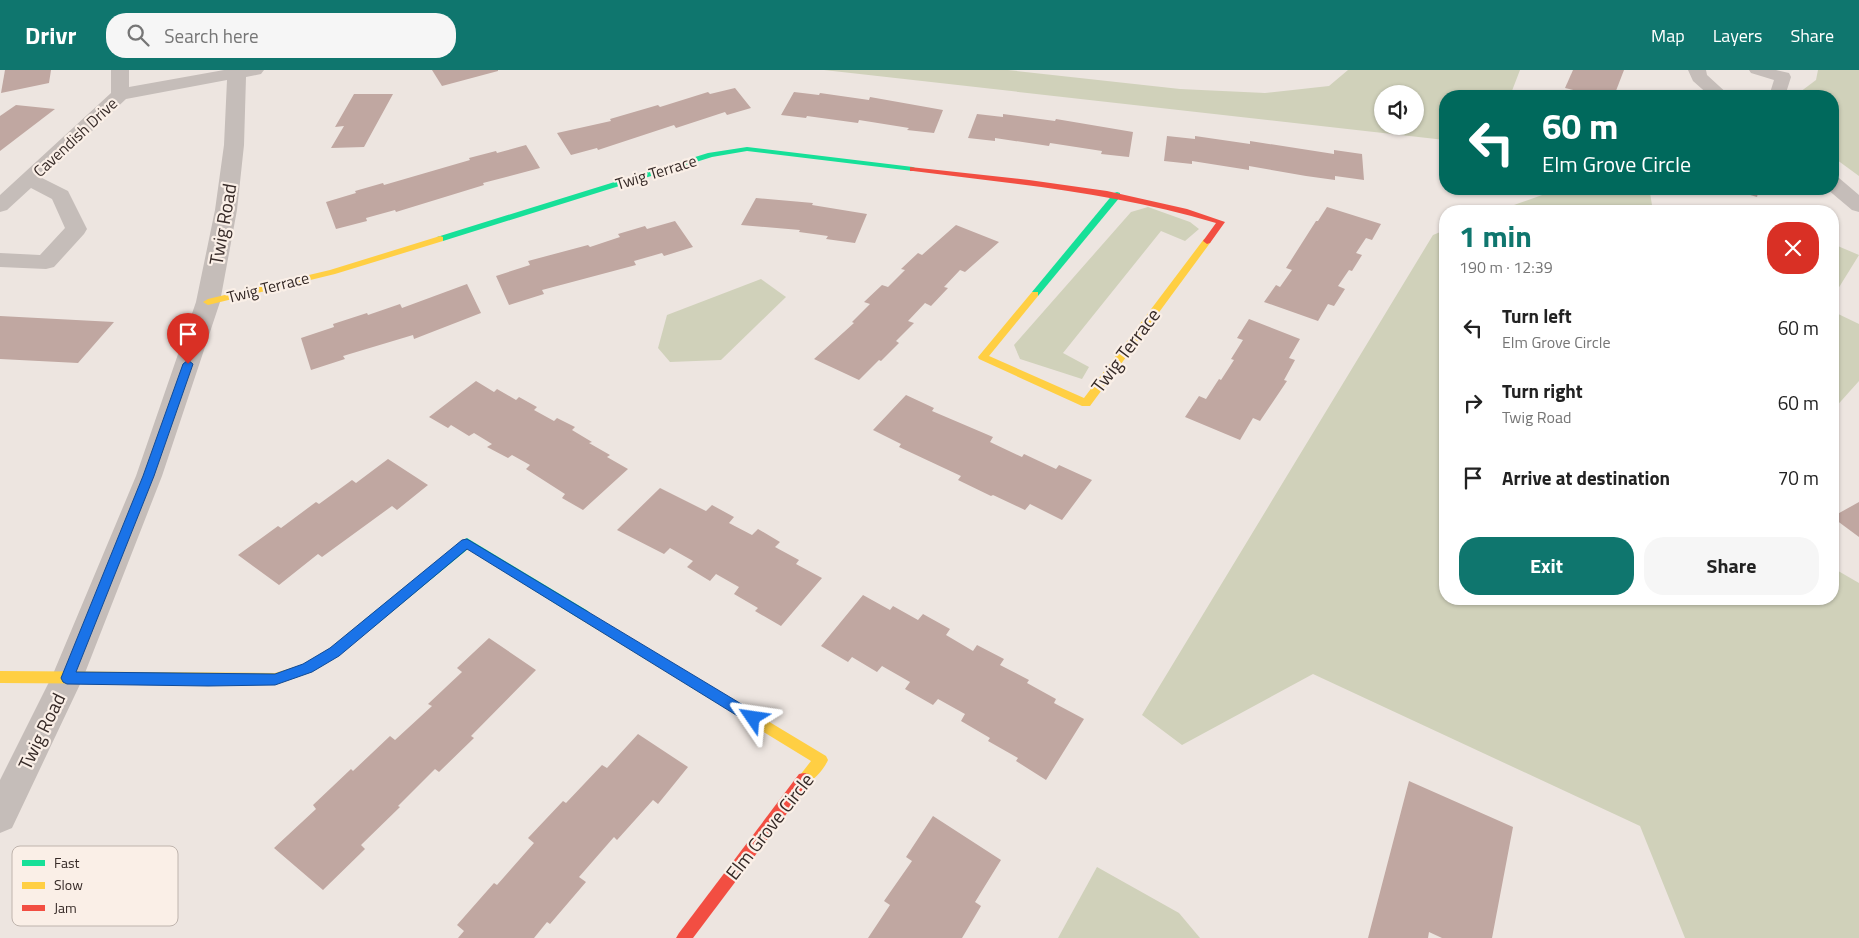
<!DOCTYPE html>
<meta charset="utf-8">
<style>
body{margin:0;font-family:"Titillium Web",sans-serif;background:#f6f6f6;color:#222;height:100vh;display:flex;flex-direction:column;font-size:19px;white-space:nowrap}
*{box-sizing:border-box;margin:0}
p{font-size:16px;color:#767676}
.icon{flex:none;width:28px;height:28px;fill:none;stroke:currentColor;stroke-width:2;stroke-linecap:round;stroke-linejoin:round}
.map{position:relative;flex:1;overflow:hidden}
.drawer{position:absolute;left:1439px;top:135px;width:400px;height:400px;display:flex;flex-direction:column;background:#fff;border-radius:20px;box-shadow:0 1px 4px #0004}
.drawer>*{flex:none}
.guide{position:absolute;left:1439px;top:20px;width:400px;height:105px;border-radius:20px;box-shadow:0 1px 4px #0004;background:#00695c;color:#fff;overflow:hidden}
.buttons{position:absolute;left:1374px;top:15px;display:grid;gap:10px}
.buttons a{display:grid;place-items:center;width:50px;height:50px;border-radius:50%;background:#fff;box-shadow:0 1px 4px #0004;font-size:25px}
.pin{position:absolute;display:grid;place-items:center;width:42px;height:42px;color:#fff;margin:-51px -21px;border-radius:50% 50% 50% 0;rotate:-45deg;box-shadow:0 0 5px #0007}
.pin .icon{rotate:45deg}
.me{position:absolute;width:55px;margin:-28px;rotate:302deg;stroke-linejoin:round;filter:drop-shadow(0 0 4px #0008)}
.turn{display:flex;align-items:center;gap:18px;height:105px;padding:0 20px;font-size:22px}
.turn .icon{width:65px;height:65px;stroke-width:2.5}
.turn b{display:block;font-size:35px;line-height:42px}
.round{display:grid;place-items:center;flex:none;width:52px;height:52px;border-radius:20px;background:#f6f6f6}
.head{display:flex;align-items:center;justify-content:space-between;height:85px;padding:0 20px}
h1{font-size:30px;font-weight:700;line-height:38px;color:#0f766e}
.cta{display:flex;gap:10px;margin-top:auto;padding:10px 20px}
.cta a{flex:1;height:58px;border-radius:20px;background:#0f766e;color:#fff;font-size:20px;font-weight:700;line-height:58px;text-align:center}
.cta a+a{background:#f6f6f6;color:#222}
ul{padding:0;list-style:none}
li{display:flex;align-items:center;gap:15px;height:75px;padding:0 20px}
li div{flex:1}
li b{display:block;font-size:19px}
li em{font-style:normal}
header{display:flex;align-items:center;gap:30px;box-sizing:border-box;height:70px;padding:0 25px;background:#0f766e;color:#fff}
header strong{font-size:24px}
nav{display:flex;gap:28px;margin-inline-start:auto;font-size:18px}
.search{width:350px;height:45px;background:#f6f6f6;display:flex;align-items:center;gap:12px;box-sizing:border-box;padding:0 18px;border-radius:20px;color:#767676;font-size:19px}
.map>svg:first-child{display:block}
.green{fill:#d0d1ba;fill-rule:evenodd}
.building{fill:#c0a7a1}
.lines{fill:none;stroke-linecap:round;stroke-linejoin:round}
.lane{fill:#c5bdb9;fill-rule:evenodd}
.street{fill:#c5bdb9;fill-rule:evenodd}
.fast{fill:#16e098;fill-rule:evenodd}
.slow{fill:#ffcf43;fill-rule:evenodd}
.jam{fill:#f24e42;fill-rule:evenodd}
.route{fill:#1a73e8;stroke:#114b97}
.labels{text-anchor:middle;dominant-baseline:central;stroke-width:4.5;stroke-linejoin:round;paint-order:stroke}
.far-street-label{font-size:16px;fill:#362a27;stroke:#faefe7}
.street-label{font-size:19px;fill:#362a27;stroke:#faefe7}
.key{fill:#faefe7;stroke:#bfb4ad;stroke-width:1}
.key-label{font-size:14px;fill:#362a27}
</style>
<header>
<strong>Drivr</strong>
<div class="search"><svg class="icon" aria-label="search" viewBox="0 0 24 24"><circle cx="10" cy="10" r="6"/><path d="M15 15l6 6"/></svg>Search here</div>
<nav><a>Map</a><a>Layers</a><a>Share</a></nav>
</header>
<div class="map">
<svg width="1859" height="868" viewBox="0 0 1859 868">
<rect width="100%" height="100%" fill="#ede5e0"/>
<g class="green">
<path d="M824,0H1008L1180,19L1265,23L1329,16L1348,0H1520L1510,26H1445V70ZM1382,24H1415V56H1382Z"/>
<polygon points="1818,0 1859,0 1859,106 1833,87 1832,26 1798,26 1800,22 1816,10"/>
<polygon points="1559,119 1637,119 1650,123 1653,141 1497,141"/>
<polygon points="1148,137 1190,152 1199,159 1185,171 1161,161 1063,283 1089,297 1082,309 1020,289 1014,275 1131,142"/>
<polygon points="1445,160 1445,529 1832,529 1833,498 1859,513 1859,868 1685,868 1640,756 1313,604 1182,675 1142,645 1433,165"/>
<polygon points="1833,174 1859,185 1833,227"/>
<polygon points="761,209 786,227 721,290 670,292 658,278 667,245"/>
<polygon points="1832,241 1859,254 1859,311 1833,340"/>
<polygon points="1097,797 1179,843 1200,868 1058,868"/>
</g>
<g class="building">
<polygon points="5,0 51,0 49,13 1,23"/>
<polygon points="432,0 498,0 498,1 442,16"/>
<polygon points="1573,0 1624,0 1614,26 1598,26 1565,18"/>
<polygon points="735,18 751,38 727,45 725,42 676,58 674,55 598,80 597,78 571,85 557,63 611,51 610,49 658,35 660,37 708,22 710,24"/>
<polygon points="794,22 819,25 820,23 869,30 870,27 943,40 934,63 907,60 909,58 859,50 858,53 807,46 806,48 781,45"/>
<polygon points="354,24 393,24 364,77 331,78 344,56 335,57"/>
<polygon points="16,35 55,39 0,81 0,46"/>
<polygon points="977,44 1003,47 1003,44 1055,51 1056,49 1133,62 1129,87 1101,84 1102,81 1050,73 1049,76 995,68 995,71 968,68"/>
<polygon points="1167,66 1195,69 1195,66 1250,74 1250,71 1334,84 1334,80 1362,84 1364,110 1335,106 1335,110 1306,106 1249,96 1249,100 1192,91 1192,94 1164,91"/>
<polygon points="526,75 540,98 483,113 484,115 396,142 395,140 366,148 367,151 336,159 326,132 356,123 355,121 383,113 384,115 470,90 469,88 496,81 497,83"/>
<polygon points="1730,119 1759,119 1757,127"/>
<polygon points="756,128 813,133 812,135 867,144 855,173 826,169 828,166 799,162 800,160 741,155"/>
<polygon points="1327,137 1381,154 1372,170 1366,168 1356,183 1362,185 1352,201 1349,200 1338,216 1345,219 1334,236 1328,234 1318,251 1264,232 1276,215 1280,217 1292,200 1286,198 1316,151 1318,151"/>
<polygon points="675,151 693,177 664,186 662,183 634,191 636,195 542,220 544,224 509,235 496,206 530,195 528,191 588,175 590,177 620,167 618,164 645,156 647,159"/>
<polygon points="956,155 999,172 965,202 960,200 944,217 948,218 931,236 925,233 908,251 914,253 896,271 899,273 881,291 879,290 859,310 814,289 854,253 852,252 870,234 864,232 882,215 888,217 905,200 901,199 918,183 922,185"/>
<polygon points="467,214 481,243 414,269 413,265 343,286 345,289 311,300 301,268 334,257 333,254 367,243 368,245 400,234 402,238"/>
<polygon points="0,246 114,252 78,293 0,289"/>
<polygon points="1249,249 1300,269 1289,288 1295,290 1284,310 1287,311 1260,351 1253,348 1240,370 1185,347 1199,326 1206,329 1219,309 1221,310 1234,290 1231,289 1243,270 1237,268"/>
<polygon points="476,311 494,322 497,319 516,330 519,327 537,337 534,340 554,351 557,348 575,357 572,360 592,372 589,373 610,385 607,387 628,399 583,440 562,428 565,424 526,399 530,395 512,385 508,388 487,377 492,374 474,363 469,366 451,355 448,358 429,347"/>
<polygon points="906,325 934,338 932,341 993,367 990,372 1022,387 1024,384 1056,399 1059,395 1092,410 1062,450 1030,434 1025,440 993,425 991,426 958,410 961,406 899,377 901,374 873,360"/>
<polygon points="388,389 428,415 397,440 392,436 322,487 318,484 279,515 238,485 278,456 281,458 316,432 319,434 352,410 356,413"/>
<polygon points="660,418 706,441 712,435 734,447 729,453 752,465 758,459 780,472 775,477 799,490 796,494 822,508 781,556 755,541 758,538 734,524 739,517 716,504 710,511 687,497 693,491 670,478 664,484 617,460"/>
<polygon points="1859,432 1859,467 1832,447"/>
<polygon points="863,525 890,540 893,536 918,550 923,544 950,559 946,565 973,581 977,575 1004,589 1000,595 1029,610 1027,613 1056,629 1054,633 1084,649 1046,710 1016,691 1018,688 988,671 990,668 961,651 965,644 938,629 933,635 905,619 910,612 882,596 877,602 852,587 848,592 821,576"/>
<polygon points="489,568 536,600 471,666 474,668 439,702 435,699 398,736 400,737 361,775 365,779 323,820 274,778 316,739 313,735 351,699 353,701 390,666 395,670 432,636 428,634 462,602 457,598"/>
<polygon points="638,664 688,697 658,734 653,730 617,770 614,767 579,807 586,812 550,854 547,852 534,868 458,868 464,861 457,855 494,813 497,815 534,773 528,768 563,731 566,733 602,695 607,698"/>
<polygon points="1409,711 1513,757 1492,868 1442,868 1429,862 1428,868 1368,868"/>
<polygon points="933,746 1001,790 975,832 981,836 962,868 868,868 890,835 884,831 912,791 906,787"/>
</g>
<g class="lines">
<polygon class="lane" points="1749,0 1776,0 1789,3 1791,7 1785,26 1769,26 1774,10 1751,3"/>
<g class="street">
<polygon points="111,0 129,0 129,17 224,0 264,0 261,4 246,7 244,75 237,140 220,232 162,406 83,608 12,758 0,763 0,710 53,604 136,406 196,232 215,140 224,75 227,10 126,29 42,108 68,121 87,159 84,164 54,197 46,199 0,197 0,183 40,185 65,158 52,129 31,118 7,140 0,142 0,125 111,23"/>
<polygon points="1688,0 1706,0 1707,5 1730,26 1710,26 1693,11"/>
<polygon points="1832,106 1839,108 1859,125 1859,142 1852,140 1827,119 1832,119"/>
</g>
<g class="fast">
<polygon points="747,77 913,97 917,99 913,101 747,81 712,87 443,171 437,171 436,169 437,167 708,83"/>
<polygon points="1117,122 1120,123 1120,127 1038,226 1032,226 1032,222 1114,123"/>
<polygon points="467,468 588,541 590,545 588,549 584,550 580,549 468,479 371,559 367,560 363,559 361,555 363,551 463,470"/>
</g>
<g class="slow">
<polygon points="440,166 443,167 443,171 335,204 208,235 203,232 208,229 330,200"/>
<polygon points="1207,168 1211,171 1210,173 1090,336 1082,336 979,289 978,287 1032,222 1038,222 1038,226 989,286 1084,328 1204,169"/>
<path d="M584,540L826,686L828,690C824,699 813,712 804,715L799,714L797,709L811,691L580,549L578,545L580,541Z"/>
<polygon points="367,550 371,551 373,555 371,559 338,586 312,602 275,615 0,613 0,601 275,603 304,594 330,578 363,551"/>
</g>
<g class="jam">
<path d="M910,97L1029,110L1107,121L1187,139L1225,152L1210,173L1207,174L1203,171L1216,153C1117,123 1015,114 913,101H910Z"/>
<polygon points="804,703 809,704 811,709 809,714 693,868 676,868 679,863 799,704"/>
</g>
</g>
<polygon class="route" points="188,290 193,294 154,406 76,602 275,604 303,594 330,578 462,470 467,469 758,644 760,648 758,653 753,654 749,653 467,479 339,586 312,602 275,615 208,616 67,614 63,612 61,608 143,406 183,294"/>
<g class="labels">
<g class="far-street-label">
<text transform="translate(75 67) rotate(-43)">Cavendish Drive</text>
<text transform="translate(656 102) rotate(-17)">Twig Terrace</text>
<text transform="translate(268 217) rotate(-14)">Twig Terrace</text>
</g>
<g class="street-label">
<text transform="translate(222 154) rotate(-80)">Twig Road</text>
<text transform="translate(1125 280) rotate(-53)">Twig Terrace</text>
<text transform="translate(41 661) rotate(-64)">Twig Road</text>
<text transform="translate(769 756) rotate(-52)">Elm Grove Circle</text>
</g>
</g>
<rect x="12" y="776" width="166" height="80" rx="8" class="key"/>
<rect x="22" y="790" width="23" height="6" fill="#16e098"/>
<rect x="22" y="812" width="23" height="7" fill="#ffcf43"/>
<rect x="22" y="835" width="23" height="6" fill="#f24e42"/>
<g class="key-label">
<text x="54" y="798">Fast</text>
<text x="54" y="820">Slow</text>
<text x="54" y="843">Jam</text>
</g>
</svg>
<div class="buttons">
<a><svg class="icon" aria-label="sound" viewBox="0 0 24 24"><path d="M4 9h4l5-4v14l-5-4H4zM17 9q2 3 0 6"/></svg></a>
</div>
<div class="pin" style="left:188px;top:294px;background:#d93025"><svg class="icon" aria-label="arrive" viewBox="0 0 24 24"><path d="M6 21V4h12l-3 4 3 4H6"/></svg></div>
<svg class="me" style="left:753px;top:648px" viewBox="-20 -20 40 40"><path d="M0-17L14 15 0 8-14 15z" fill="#1a73e8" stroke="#fff" stroke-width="4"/></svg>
<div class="guide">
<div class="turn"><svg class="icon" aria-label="left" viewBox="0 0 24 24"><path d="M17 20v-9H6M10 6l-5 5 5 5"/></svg><div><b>60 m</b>Elm Grove Circle</div></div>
</div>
<section class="drawer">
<div class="head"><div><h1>1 min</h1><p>190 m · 12:39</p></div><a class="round" style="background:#d93025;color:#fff"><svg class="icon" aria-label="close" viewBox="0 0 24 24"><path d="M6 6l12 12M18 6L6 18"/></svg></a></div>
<ul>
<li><svg class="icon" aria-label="left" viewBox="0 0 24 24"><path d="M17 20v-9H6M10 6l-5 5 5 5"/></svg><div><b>Turn left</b><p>Elm Grove Circle</p></div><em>60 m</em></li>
<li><svg class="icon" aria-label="right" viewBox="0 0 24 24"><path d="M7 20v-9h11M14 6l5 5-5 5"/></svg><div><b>Turn right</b><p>Twig Road</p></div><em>60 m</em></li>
<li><svg class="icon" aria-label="arrive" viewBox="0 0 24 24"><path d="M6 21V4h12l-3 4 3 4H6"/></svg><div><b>Arrive at destination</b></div><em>70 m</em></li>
</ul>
<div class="cta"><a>Exit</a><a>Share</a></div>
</section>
</div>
